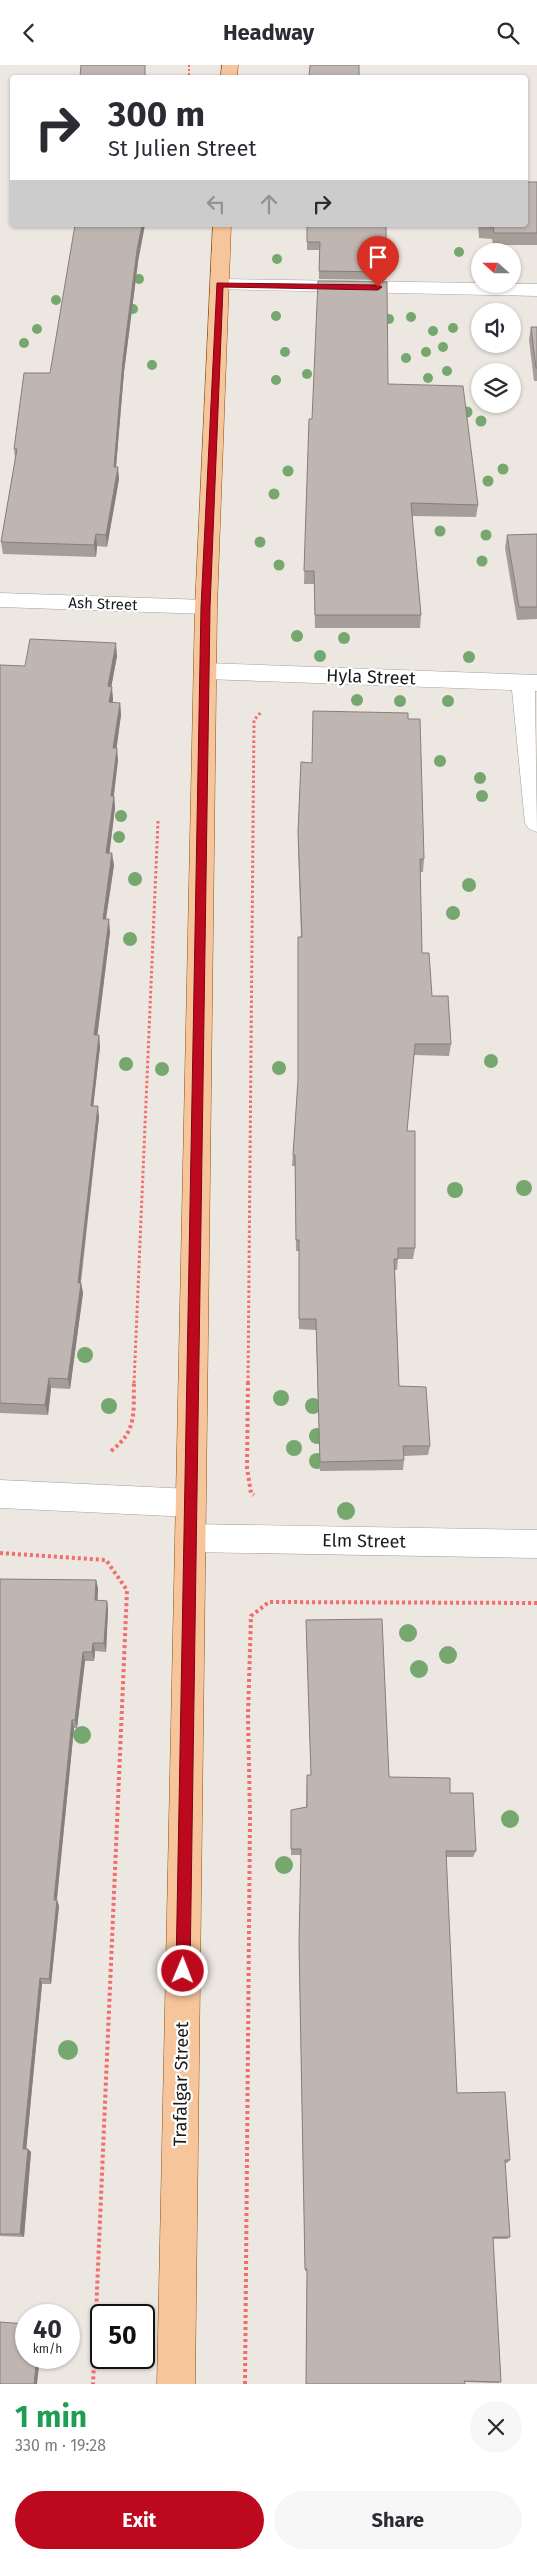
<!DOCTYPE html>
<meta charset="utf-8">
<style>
body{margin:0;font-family:"Fira Sans",sans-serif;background:#f7f7f7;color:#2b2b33;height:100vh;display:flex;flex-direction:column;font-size:19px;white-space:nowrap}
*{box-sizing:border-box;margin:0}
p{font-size:16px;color:#7c7c81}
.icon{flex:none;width:28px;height:28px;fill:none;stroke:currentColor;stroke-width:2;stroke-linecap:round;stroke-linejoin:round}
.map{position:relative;height:2319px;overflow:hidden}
.sheet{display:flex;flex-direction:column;background:#fff;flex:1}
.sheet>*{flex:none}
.banner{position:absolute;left:10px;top:10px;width:518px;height:152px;border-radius:5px;box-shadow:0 1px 4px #0004;background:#fff;color:#2b2b33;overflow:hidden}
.needle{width:32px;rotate:291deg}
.controls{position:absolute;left:471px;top:178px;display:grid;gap:10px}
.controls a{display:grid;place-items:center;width:50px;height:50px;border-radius:50%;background:#fff;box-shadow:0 1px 4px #0004;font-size:25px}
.speed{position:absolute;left:15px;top:2239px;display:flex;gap:10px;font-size:25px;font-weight:700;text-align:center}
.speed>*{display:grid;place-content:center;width:65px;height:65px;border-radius:50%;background:#fff;box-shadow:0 1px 4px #0004;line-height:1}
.speed small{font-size:12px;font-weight:400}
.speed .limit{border:2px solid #111;border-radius:8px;background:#fff;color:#111}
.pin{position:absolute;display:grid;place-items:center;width:42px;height:42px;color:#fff;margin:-51px -21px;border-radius:50% 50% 50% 0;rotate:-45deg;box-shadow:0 0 5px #0007}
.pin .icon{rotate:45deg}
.me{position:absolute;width:55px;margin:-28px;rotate:1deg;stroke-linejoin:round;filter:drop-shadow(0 0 4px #0008)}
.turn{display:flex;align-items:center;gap:18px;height:105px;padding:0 15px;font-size:22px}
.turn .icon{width:65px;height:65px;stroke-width:2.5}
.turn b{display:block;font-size:35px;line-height:42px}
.lanes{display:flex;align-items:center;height:48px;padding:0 15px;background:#0003;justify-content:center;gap:25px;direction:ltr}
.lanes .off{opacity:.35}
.round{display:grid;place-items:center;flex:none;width:52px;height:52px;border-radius:26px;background:#f7f7f7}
.headline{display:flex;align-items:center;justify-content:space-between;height:85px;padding:0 15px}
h1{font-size:30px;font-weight:700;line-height:38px;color:#1e9e55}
.button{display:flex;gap:10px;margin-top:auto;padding:10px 15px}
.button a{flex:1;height:58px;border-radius:30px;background:#bd091e;color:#fff;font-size:20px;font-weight:700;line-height:58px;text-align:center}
.button a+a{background:#f7f7f7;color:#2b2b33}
header{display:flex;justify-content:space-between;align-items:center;height:65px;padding:0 15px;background:#fff;font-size:22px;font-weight:700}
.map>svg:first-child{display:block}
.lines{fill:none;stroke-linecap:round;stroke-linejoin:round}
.minor-casing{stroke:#9f9f9f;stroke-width:1}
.major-casing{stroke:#8b5007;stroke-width:1}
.path-far2{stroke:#f36c6e;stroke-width:2;stroke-dasharray:2 2;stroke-linecap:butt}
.path-far1{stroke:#f36c6e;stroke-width:3;stroke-dasharray:2.5 2.5;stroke-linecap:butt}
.path{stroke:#f36c6e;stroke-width:4;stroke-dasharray:3 3;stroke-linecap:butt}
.minor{fill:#fff;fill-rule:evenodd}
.major{fill:#f7c59b;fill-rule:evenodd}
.tree{fill:#75a76e}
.wall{fill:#a59d98}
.shaded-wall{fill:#867f7c}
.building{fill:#c0b6b1;stroke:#867f7c}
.route{fill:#bd091e;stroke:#7b0614}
.labels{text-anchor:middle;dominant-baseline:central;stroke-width:4.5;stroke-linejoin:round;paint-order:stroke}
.far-street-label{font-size:15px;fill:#1b1b1b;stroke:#fff}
.street-label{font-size:18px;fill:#1b1b1b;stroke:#fff}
</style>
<header><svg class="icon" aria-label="back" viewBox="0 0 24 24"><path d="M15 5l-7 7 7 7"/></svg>Headway<svg class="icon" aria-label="search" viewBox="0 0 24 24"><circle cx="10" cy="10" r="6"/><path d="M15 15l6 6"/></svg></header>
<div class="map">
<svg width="537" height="2319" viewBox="0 0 537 2319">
<rect width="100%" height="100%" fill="#ece7e1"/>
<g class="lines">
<g class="minor-casing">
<g id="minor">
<polygon points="220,214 537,219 537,231 213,224 211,220 213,216"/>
<polygon points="0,528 206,535 214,537 217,542 214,547 206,549 0,542"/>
<polygon points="205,598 537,610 537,626 535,626 537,767 529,764 525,758 512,625 205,614 197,611 194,606 197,601"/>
<polygon points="0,1415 191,1424 202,1428 206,1438 202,1448 191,1452 0,1443"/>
<polygon points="190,1459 537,1465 537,1493 190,1487 179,1483 175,1473 179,1463"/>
</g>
</g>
<g class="major-casing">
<g id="major">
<polygon points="222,0 238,0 237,12 221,12"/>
<polygon points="213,160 231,160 217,542 195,2319 157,2319 195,542"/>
</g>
</g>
<polyline class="path-far2" points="189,0 189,12"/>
<g class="path-far1">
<polyline points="134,1318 158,756"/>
<polyline points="248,1318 254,655 262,646"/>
</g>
<g class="path">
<polyline points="248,1317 247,1403 251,1428 254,1430"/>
<path d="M111,1386C138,1365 133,1348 134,1317"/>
<polyline points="0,1488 106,1495 127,1525 93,2319"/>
<polyline points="245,2319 250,1752 248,1650 251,1551 269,1537 537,1538"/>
</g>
<use href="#minor" class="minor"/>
<use href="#major" class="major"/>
</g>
<g class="tree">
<circle cx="459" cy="187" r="5"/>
<circle cx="277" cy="194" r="5"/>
<circle cx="139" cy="214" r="5"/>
<circle cx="56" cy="235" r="5"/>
<circle cx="133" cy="244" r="5"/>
<circle cx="276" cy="251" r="5"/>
<circle cx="411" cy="252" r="5"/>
<circle cx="389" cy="254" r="5"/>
<circle cx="453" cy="263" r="5"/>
<circle cx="37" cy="264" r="5"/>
<circle cx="433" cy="266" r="5"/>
<circle cx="24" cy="278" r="5"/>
<circle cx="443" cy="282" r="5"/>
<circle cx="285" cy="287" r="5"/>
<circle cx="426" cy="287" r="5"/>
<circle cx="406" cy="293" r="5"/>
<circle cx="152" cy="300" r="5"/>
<circle cx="447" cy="306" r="5"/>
<circle cx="307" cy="309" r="5"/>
<circle cx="428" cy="313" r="5"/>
<circle cx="276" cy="315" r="5"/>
<circle cx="467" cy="347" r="5.5"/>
<circle cx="481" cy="356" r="5.5"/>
<circle cx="503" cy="404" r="5.5"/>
<circle cx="288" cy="406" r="5.5"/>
<circle cx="488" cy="416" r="5.5"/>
<circle cx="274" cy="429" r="5.5"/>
<circle cx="440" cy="466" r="5.5"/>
<circle cx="486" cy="470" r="5.5"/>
<circle cx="260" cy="477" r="5.5"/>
<circle cx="482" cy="496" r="5.5"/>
<circle cx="279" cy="500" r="5.5"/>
<circle cx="297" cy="571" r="6"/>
<circle cx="344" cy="573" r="6"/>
<circle cx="320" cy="591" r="6"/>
<circle cx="469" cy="592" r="6"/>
<circle cx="357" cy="635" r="6"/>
<circle cx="400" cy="636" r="6"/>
<circle cx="448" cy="636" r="6"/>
<circle cx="440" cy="696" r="6"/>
<circle cx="480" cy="713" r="6"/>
<circle cx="482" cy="731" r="6"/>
<circle cx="121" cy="751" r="6"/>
<circle cx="119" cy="772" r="6"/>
<circle cx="135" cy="814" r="7"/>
<circle cx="469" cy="820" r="7"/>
<circle cx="453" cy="848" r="7"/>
<circle cx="130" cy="874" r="7"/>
<circle cx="491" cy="996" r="7"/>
<circle cx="126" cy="999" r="7"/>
<circle cx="279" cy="1003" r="7"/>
<circle cx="162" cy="1004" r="7"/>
<circle cx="524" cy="1123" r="8"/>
<circle cx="455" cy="1125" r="8"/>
<circle cx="85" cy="1290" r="8"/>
<circle cx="281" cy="1333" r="8"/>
<circle cx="109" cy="1341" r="8"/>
<circle cx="313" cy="1341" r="8"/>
<circle cx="317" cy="1371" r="8"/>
<circle cx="294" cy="1383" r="8"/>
<circle cx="317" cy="1396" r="8"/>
<circle cx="346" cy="1446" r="9"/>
<circle cx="408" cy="1568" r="9"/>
<circle cx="448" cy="1590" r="9"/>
<circle cx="419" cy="1604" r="9"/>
<circle cx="82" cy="1670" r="9"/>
<circle cx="510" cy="1754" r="9"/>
<circle cx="284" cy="1800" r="9"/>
<circle cx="68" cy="1985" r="10"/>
</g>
<g class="wall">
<polygon points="537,117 537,180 493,180 492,174 479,173 478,160 525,160"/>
<polygon points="307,160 386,207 386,215 319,214 319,185 307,185"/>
<polygon points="138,197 124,307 116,402 119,414 107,482 97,481 96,492 3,489 1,477 15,394 14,384 50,308"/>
<polygon points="531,262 537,262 537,316 534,316 529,275"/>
<polygon points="388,319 478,440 476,452 412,451 421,550 420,563 315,563 314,519 304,519 309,354 312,354"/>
<polygon points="537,469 537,554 517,555 505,483 507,470"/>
<polygon points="117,591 111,622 113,634 113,638 120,638 121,650 116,683 118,695 114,731 115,743 109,788 114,800 106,854 110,867 97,970 99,970 100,982 93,1041 99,1052 81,1218 83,1228 70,1324 51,1323 48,1350 0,1348 0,600 25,601"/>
<polygon points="408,654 424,794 423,807 420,807 422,888 432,931 451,979 449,991 414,990 407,1066 415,1183 413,1194 398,1194 397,1205 395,1205 399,1321 430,1381 428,1390 404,1391 404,1395 403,1405 320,1406 316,1265 299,1264 299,1186 296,1186 295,1101 292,1101 298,1018 301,872 298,779 301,697 312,698"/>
<polygon points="0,1514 96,1515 98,1524 97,1535 107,1536 108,1545 106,1587 95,1586 94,1596 85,1596 77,1663 74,1663 57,1835 59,1841 51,1919 42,1919 26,2084 28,2084 31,2087 24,2172 0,2171"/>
<polygon points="306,1555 389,1712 450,1728 476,1786 473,1792 446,1792 457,2028 510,2095 507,2098 505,2098 510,2172 507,2174 493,2174 501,2317 498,2318 464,2317 465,2319 306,2319 307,2206 305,2206 299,1883 301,1790 291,1790 291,1745 306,1742 307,1710 311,1710"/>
</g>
<g class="shaded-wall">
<polygon points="142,160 145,160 138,197 124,307 115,414 114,402 123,295 137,185"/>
<polygon points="118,402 119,414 107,482 106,470"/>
<polygon points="96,469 97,481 96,492 94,480"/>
<polygon points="116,578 117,591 109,634 108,621"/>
<polygon points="112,622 113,634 110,650 109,637"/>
<polygon points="120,638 121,650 115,695 113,683"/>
<polygon points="117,683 118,695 112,743 111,731"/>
<polygon points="114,731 115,743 108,800 106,788"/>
<polygon points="112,788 114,800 104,866 103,854"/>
<polygon points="109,854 110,867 96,982 94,970"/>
<polygon points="99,970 100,982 92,1052 91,1041"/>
<polygon points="98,1041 99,1052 79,1228 78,1218"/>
<polygon points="81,1218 83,1228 70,1324 68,1314"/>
<polygon points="49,1313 51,1323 48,1350 45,1340"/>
<polygon points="96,1515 98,1524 97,1544 95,1535"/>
<polygon points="107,1536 108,1545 106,1587 104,1578"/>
<polygon points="93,1578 95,1586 94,1596 92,1587"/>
<polygon points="83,1587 85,1596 77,1663 75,1655"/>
<polygon points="72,1655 74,1663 56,1841 54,1835"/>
<polygon points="57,1835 59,1841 51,1919 49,1914"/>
<polygon points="40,1913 42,1919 26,2087 23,2084"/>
<polygon points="28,2084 31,2087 24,2172 20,2169"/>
<polygon points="37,2292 40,2292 37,2319 34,2319"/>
</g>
<g class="building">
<polygon points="81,0 145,0 145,12 80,12"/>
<polygon points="310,0 359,0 359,12 309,12"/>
<polygon points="525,117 537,117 537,168 494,168 493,162 480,161 480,160 525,160"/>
<polygon points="75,160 142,160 137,185 123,295 114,402 118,402 106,470 96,469 94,480 1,477 17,384 14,384 24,308 50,308"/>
<polygon points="307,160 386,160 386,207 319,206 320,177 307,177"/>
<polygon points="318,216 387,217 388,319 463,321 478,440 411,438 421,550 315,550 314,506 304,506 309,354 312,354"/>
<polygon points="531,262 537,262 537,303 536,303"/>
<polygon points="537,469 537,542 519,542 507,470"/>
<polygon points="30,574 116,578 108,621 112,622 109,637 120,638 113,683 117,683 111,731 114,731 106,788 112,788 103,854 109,854 94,970 99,970 91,1041 98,1041 78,1218 81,1218 68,1314 49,1313 45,1340 0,1338 0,600 25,601"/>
<polygon points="313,646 408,648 408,654 420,654 424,794 420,794 422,888 429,888 432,931 448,931 451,979 415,979 407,1066 415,1066 415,1183 398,1183 398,1194 394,1194 399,1321 426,1322 430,1381 403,1381 404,1395 320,1397 316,1254 299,1254 299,1175 296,1175 295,1090 293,1090 298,1015 298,872 302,872 298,767 301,697 312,698"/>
<polygon points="0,1514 96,1515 95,1535 107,1536 104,1578 93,1578 92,1587 83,1587 75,1655 72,1655 54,1835 57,1835 49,1914 40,1913 23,2084 28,2084 20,2169 0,2169"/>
<polygon points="382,1554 389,1712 450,1713 450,1728 473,1728 476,1786 446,1786 457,2028 505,2027 510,2095 505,2095 510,2172 493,2172 501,2317 464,2316 465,2319 306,2319 307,2204 305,2204 299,1877 301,1784 291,1784 291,1745 307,1742 307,1710 311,1710 306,1555"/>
<polygon points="0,2257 26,2259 26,2292 37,2292 34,2319 0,2319"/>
</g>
<polygon class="route" points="217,218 378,220 382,222 378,225 223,222 210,542 190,1906 188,1911 183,1913 178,1911 176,1906 201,542"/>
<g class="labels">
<g class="far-street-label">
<text transform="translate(103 539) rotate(2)">Ash Street</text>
</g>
<g class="street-label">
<text transform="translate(371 612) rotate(2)">Hyla Street</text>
<text transform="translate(364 1476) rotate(1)">Elm Street</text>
<text transform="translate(181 2019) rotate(-89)">Trafalgar Street</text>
</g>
</g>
</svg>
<div class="controls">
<a><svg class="needle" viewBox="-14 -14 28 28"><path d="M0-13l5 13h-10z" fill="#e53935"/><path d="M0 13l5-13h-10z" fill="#7c7c81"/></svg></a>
<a><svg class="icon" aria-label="sound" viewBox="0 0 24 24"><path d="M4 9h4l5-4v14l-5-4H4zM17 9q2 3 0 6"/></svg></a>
<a><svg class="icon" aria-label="layers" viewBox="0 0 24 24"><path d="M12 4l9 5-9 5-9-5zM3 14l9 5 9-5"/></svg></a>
</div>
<div class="speed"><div>40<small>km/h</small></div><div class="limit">50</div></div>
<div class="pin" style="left:378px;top:222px;background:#d93025"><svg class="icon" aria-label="arrive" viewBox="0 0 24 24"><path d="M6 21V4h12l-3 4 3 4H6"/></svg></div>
<svg class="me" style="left:183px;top:1906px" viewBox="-20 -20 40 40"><circle r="17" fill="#bd091e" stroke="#fff" stroke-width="3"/><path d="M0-11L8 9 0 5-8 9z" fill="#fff"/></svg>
<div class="banner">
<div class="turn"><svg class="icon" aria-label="right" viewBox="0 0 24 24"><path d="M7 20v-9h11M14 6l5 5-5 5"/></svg><div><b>300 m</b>St Julien Street</div></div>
<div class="lanes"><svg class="icon off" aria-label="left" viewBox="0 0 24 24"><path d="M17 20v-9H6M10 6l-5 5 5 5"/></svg><svg class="icon off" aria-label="ahead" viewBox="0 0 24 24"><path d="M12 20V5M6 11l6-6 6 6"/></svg><svg class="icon" aria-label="right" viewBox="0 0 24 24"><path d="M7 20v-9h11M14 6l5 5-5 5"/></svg></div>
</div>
</div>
<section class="sheet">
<div class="headline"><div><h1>1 min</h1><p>330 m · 19:28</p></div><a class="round"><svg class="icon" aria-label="close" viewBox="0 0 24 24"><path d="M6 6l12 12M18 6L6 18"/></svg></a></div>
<div class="button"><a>Exit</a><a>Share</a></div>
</section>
